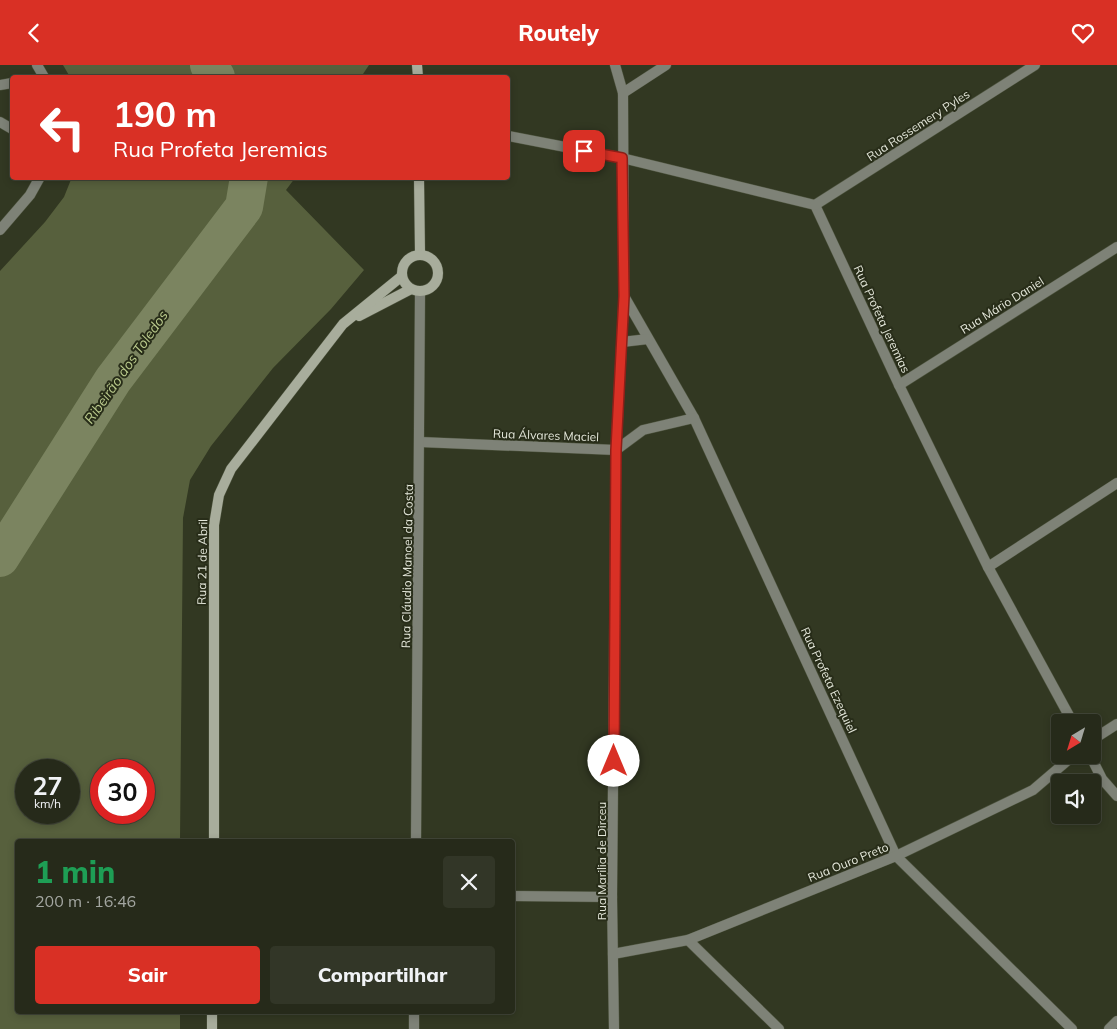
<!DOCTYPE html>
<html lang="pt">
<meta charset="utf-8">
<style>
body{margin:0;font-family:Mulish,sans-serif;background:#323627;color:#f1f3f6;height:100vh;display:flex;flex-direction:column;font-size:19px;white-space:nowrap}
*{box-sizing:border-box;margin:0}
p{font-size:16px;color:#a4a7a2}
.icon{flex:none;width:28px;height:28px;fill:none;stroke:currentColor;stroke-width:2;stroke-linecap:round;stroke-linejoin:round}
.map{position:relative;flex:1;overflow:hidden}
.details{position:absolute;left:15px;top:774px;width:500px;height:175px;display:flex;flex-direction:column;background:#262a1a;border-radius:5px;box-shadow:0 2px 8px #0003,0 0 0 1px #424639}
.details>*{flex:none}
.top-card{position:absolute;left:10px;top:10px;width:500px;height:105px;border-radius:5px;box-shadow:0 2px 8px #0003,0 0 0 1px #424639;background:#d93025;color:#fff;overflow:hidden}
.needle{width:32px;rotate:218deg}
.fabs{position:absolute;left:1051px;top:649px;display:grid;gap:10px}
.fabs a{display:grid;place-items:center;width:50px;height:50px;border-radius:5px;background:#262a1a;box-shadow:0 2px 8px #0003,0 0 0 1px #424639;font-size:25px}
.speed{position:absolute;left:15px;top:694px;display:flex;gap:10px;font-size:25px;font-weight:700;text-align:center}
.speed>*{display:grid;place-content:center;width:65px;height:65px;border-radius:50%;background:#262a1a;box-shadow:0 2px 8px #0003,0 0 0 1px #424639;line-height:1}
.speed small{font-size:12px;font-weight:400}
.speed .limit{border:8px solid #d22;background:#fff;color:#111}
.pin{position:absolute;display:grid;place-items:center;width:42px;height:42px;color:#fff;margin:-21px;border-radius:10px;box-shadow:0 2px 8px #0006}
.me{position:absolute;width:55px;margin:-28px;rotate:0deg;stroke-linejoin:round;filter:drop-shadow(0 0 4px #0008)}
.turn{display:flex;align-items:center;gap:18px;height:105px;padding:0 20px;font-size:22px}
.turn .icon{width:65px;height:65px;stroke-width:2.5}
.turn b{display:block;font-size:35px;line-height:42px}
.round{display:grid;place-items:center;flex:none;width:52px;height:52px;border-radius:5px;background:#323627}
.summary{display:flex;align-items:center;justify-content:space-between;height:85px;padding:0 20px}
h1{font-size:30px;font-weight:800;line-height:38px;color:#1e9e55}
.primary-button{display:flex;gap:10px;margin-top:auto;padding:10px 20px}
.primary-button a{flex:1;height:58px;border-radius:5px;background:#d93025;color:#fff;font-size:20px;font-weight:800;line-height:58px;text-align:center}
.primary-button a+a{background:#323627;color:#f1f3f6}
header{display:flex;justify-content:space-between;align-items:center;height:65px;padding:0 20px;background:#d93025;color:#fff;font-size:22px;font-weight:800}
.map>svg:first-child{display:block}
.forest{fill:#57603d;fill-rule:evenodd}
.lines{fill:none;stroke-linecap:round;stroke-linejoin:round}
.river{stroke:#7b8460;stroke-width:38}
.street-casing{stroke:#4e543f;stroke-width:11}
.secondary-casing{stroke:#4e543f;stroke-width:11}
.street{stroke:#7e8277;stroke-width:10}
.secondary{stroke:#a8ad9c;stroke-width:10}
.route-casing{stroke:#8d1f18;stroke-width:12}
.route{stroke:#d93025;stroke-width:9}
.labels{text-anchor:middle;dominant-baseline:central;stroke-width:4;stroke-linejoin:round;paint-order:stroke}
.street-label{font-size:12px;fill:#e4e7da;stroke:#282d19}
.water-label{font-size:14px;font-style:italic;fill:#bbcb8d;stroke:#282d19}
</style>
<header><svg class="icon" aria-label="back" viewBox="0 0 24 24"><path d="M15 5l-7 7 7 7"/></svg>Routely<svg class="icon" aria-label="heart" viewBox="0 0 24 24"><path d="M12 20l-8-8c-3-5 5-10 8-4 3-6 11-1 8 4z"/></svg></header>
<div class="map">
<svg width="1117" height="964" viewBox="0 0 1117 964">
<rect width="100%" height="100%" fill="#323822"/>
<g class="forest">
<polygon points="63,0 369,0 361,12 70,12"/>
<path d="M72,112L295,113L286,125L364,205L331,244L273,303L211,381L190,415L183,453L180,776H18V946H180V964H0V206L45,157L64,132ZM26,705H69V748H26ZM101,705H144V748H101Z"/>
</g>
<g class="lines">
<g class="river">
<polyline points="209,0 216,12"/>
<polyline points="0,493 113,315 244,142 249,112"/>
</g>
<g class="street-casing">
<g id="street">
<polyline points="37,0 44,12"/>
<polyline points="0,20 12,18"/>
<polyline points="623,28 666,0"/>
<polyline points="0,57 12,64"/>
<polyline points="508,71 622,93 815,140 899,320 988,502 1073,658"/>
<polyline points="815,140 1035,0"/>
<polyline points="0,165 30,130 40,112"/>
<polyline points="624,231 694,353 896,791 1072,964"/>
<polyline points="622,277 648,274"/>
<polyline points="899,320 1117,182"/>
<polyline points="420,377 616,385 643,365 694,353"/>
<polyline points="988,502 1117,418"/>
<polyline points="1092,675 1117,659"/>
<polyline points="1090,690 1102,714 1117,731"/>
<polyline points="416,776 420,227"/>
<polyline points="512,831 612,832"/>
<polyline points="688,875 779,964"/>
<polyline points="613,889 688,875 896,791 1033,725 1074,690"/>
<polyline points="414,964 414,946"/>
<polyline points="614,964 612,832 616,385 624,231 623,28 615,0"/>
<polyline points="1109,964 1117,956"/>
</g>
</g>
<g class="secondary-casing">
<g id="secondary">
<polyline points="417,0 418,12"/>
<polyline points="419,112 420,189"/>
<circle cx="420" cy="208" r="18"/>
<polyline points="359,251 411,224"/>
<polyline points="214,776 214,460 219,430 231,404 343,259 402,211"/>
<polyline points="212,964 212,946"/>
</g>
</g>
<use href="#street" class="street"/>
<use href="#secondary" class="secondary"/>
</g>
<g class="lines">
<g class="route-casing">
<polyline id="route" points="584,86 622,93 624,231 616,385 614,696"/>
</g>
<use href="#route" class="route"/>
</g>
<g class="labels">
<g class="street-label">
<text transform="translate(918 60) rotate(-33)">Rua Rossemery Pyles</text>
<text transform="translate(1002 240) rotate(-32)">Rua Mário Daniel</text>
<text transform="translate(882 254) rotate(65)">Rua Profeta Jeremias</text>
<text transform="translate(546 370) rotate(2)">Rua Álvares Maciel</text>
<text transform="translate(202 497) rotate(-89)">Rua 21 de Abril</text>
<text transform="translate(407 501) rotate(-89)">Rua Cláudio Manoel da Costa</text>
<text transform="translate(829 615) rotate(65)">Rua Profeta Ezequiel</text>
<text transform="translate(601 796) rotate(-90)">Rua Marilia de Dirceu</text>
<text transform="translate(848 797) rotate(-22)">Rua Ouro Preto</text>
</g>
<g class="water-label">
<text transform="translate(126 302) rotate(-55)">Ribeirão dos Toledos</text>
</g>
</g>
</svg>
<div class="fabs">
<a><svg class="needle" viewBox="-14 -14 28 28"><path d="M0-13l5 13h-10z" fill="#e53935"/><path d="M0 13l5-13h-10z" fill="#a4a7a2"/></svg></a>
<a><svg class="icon" aria-label="sound" viewBox="0 0 24 24"><path d="M4 9h4l5-4v14l-5-4H4zM17 9q2 3 0 6"/></svg></a>
</div>
<div class="speed"><div>27<small>km/h</small></div><div class="limit">30</div></div>
<div class="pin" style="left:584px;top:86px;background:#d93025"><svg class="icon" aria-label="arrive" viewBox="0 0 24 24"><path d="M6 21V4h12l-3 4 3 4H6"/></svg></div>
<svg class="me" style="left:614px;top:696px" viewBox="-20 -20 40 40"><circle r="19" fill="#fff"/><path d="M0-13L10 11 0 6-10 11z" fill="#d93025"/></svg>
<div class="top-card">
<div class="turn"><svg class="icon" aria-label="left" viewBox="0 0 24 24"><path d="M17 20v-9H6M10 6l-5 5 5 5"/></svg><div><b>190 m</b>Rua Profeta Jeremias</div></div>
</div>
<section class="details">
<div class="summary"><div><h1>1 min</h1><p>200 m · 16:46</p></div><a class="round"><svg class="icon" aria-label="close" viewBox="0 0 24 24"><path d="M6 6l12 12M18 6L6 18"/></svg></a></div>
<div class="primary-button"><a>Sair</a><a>Compartilhar</a></div>
</section>
</div>
